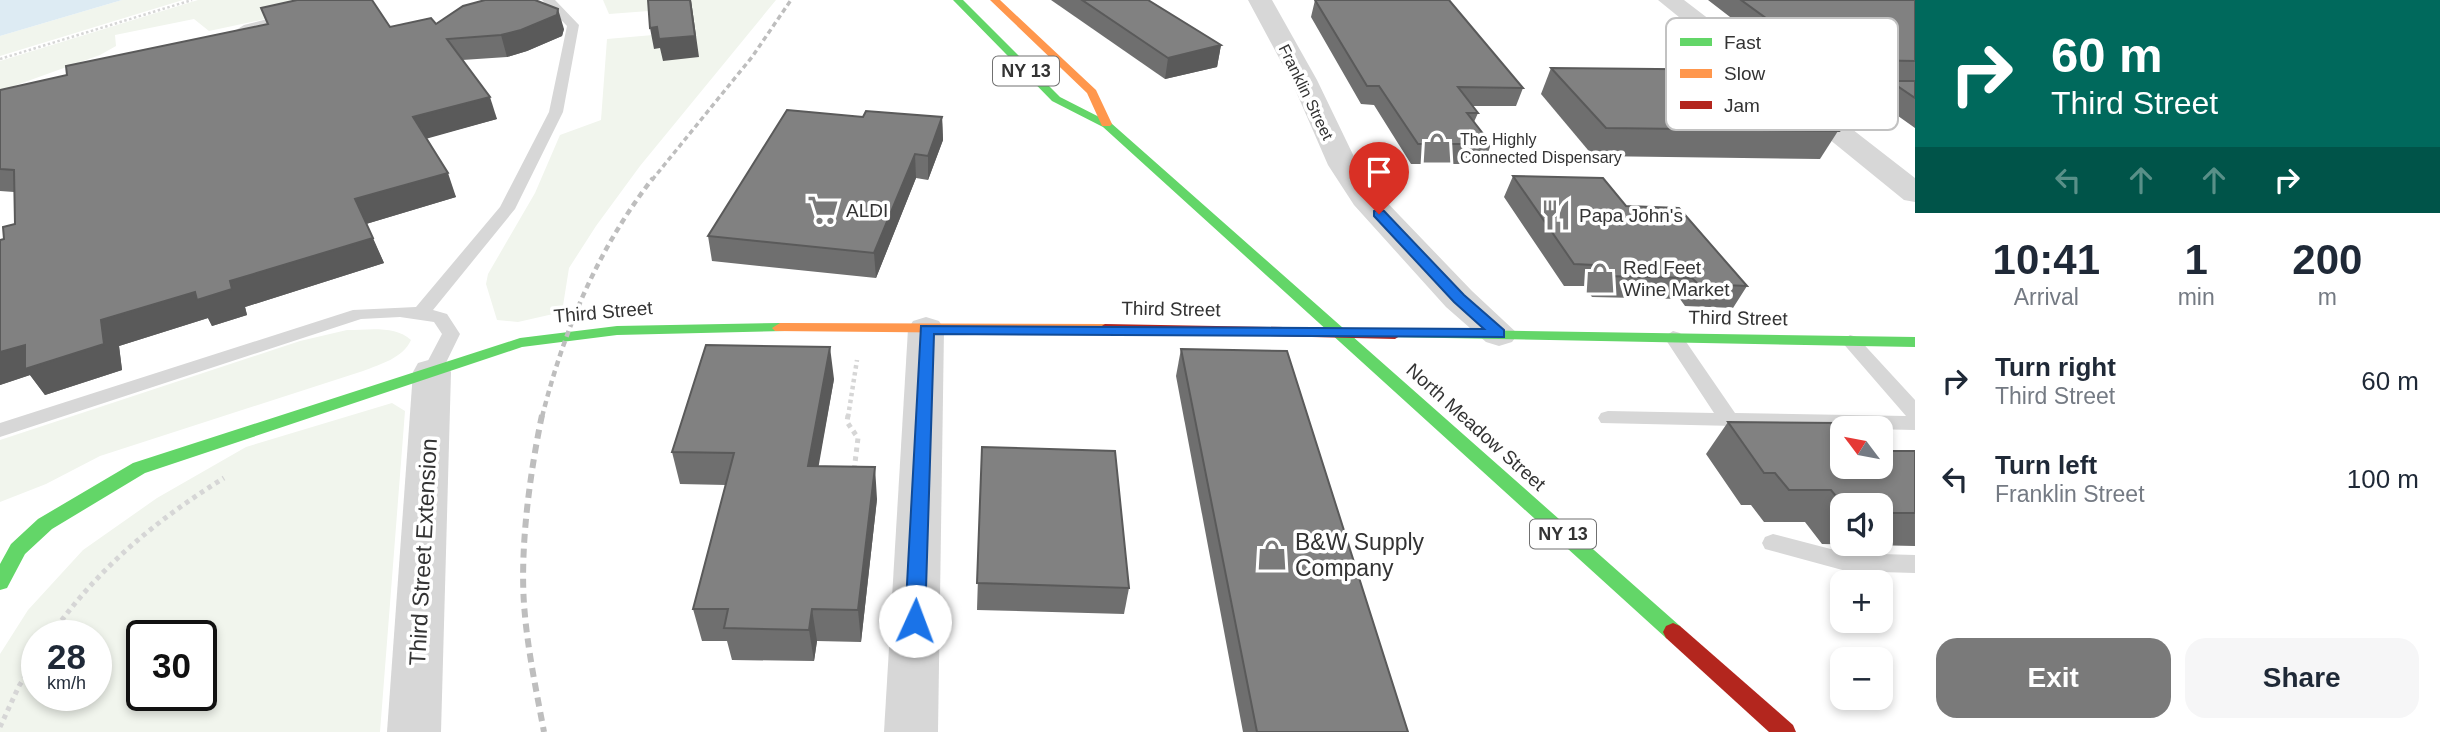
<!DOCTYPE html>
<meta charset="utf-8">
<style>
body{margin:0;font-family:Arial,sans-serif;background:#f6f6f7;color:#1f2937;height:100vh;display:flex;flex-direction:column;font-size:26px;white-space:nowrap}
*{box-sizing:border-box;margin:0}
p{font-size:23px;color:#747a83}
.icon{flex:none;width:38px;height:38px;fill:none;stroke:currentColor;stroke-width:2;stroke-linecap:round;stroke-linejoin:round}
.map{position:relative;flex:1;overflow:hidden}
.panel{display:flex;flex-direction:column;background:#fff;width:525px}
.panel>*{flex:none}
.top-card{background:#00695c;color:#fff;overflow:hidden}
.needle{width:46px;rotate:302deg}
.controls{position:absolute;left:1830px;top:416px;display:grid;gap:14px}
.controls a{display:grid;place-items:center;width:63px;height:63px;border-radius:14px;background:#fff;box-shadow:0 4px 10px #0003;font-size:35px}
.speed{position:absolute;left:21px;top:620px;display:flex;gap:14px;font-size:35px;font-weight:700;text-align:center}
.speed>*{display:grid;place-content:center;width:91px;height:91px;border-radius:50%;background:#fff;box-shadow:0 4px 10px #0003;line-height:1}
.speed small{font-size:18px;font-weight:400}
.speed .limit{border:4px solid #111;border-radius:10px;background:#fff;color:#111}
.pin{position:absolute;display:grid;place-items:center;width:60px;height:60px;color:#fff;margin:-72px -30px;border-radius:50% 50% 50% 0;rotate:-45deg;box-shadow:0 0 7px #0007}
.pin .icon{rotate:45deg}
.me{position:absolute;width:77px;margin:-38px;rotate:2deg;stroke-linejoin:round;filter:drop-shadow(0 0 5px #0008)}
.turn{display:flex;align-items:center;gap:24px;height:147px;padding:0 21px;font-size:32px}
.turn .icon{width:91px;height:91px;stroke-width:2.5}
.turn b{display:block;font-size:49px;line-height:60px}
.lanes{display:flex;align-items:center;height:66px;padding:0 21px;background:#0003;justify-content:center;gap:35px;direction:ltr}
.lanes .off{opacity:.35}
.eta{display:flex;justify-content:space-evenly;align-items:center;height:119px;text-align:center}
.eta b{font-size:42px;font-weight:600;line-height:49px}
.button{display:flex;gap:14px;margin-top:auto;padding:14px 21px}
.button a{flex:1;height:80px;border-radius:21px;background:#7a7a7a;color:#fff;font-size:28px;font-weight:600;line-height:80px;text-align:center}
.button a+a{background:#f6f6f7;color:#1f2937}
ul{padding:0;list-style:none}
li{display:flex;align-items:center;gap:21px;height:98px;padding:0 21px}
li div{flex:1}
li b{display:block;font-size:26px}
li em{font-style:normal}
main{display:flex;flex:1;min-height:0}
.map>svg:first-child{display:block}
.green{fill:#f1f5ed;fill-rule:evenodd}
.water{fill:#ddebf3}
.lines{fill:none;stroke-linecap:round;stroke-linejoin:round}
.path-far2{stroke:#d6d6d6;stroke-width:2.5;stroke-dasharray:2.5 2.5;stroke-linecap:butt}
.path-far1{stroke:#d6d6d6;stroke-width:4.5;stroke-dasharray:3.5 3.5;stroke-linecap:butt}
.path{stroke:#d6d6d6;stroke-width:5;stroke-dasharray:4.5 4.5;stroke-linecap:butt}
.lane{fill:#d7d7d7;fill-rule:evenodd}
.street{fill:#d7d7d7;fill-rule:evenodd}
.fast{fill:#63d668;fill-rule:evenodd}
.slow{fill:#ff974d;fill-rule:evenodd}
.jam{fill:#b3261e;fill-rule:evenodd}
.rail-far2{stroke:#bebebe;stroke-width:3.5;stroke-dasharray:5 3.5;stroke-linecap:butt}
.rail-far1{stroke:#bebebe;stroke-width:4.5;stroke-dasharray:6 4.5;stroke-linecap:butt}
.rail{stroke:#bebebe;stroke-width:6;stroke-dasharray:9 6;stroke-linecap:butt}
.wall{fill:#6f6f6f;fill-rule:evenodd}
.shaded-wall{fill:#5a5a5a}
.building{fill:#818181;stroke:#5a5a5a;stroke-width:2}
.route{fill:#1a73e8;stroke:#114b97;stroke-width:2}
.labels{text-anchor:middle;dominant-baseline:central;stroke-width:7;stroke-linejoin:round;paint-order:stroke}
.far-street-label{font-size:16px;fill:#333;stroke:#fff}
.far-poi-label{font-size:16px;fill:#333;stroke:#fff;text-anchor:start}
.shield{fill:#fff;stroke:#707070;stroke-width:2}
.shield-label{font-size:18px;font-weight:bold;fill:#333}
.poi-label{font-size:19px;fill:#333;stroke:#fff;text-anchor:start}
.street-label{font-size:19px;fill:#333;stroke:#fff}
.near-poi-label{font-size:23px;fill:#333;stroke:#fff;text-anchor:start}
.near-street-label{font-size:23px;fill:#333;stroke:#fff}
.key{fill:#fff;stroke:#c2c2c2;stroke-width:2}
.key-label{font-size:19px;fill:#333}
</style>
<main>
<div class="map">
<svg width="1915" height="732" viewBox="0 0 1915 732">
<rect width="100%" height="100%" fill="#fff"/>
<g class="green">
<polygon points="122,0 183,0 0,56 0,36"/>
<polygon points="198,0 355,0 209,31 194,19 115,35 116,46 100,55 0,91 0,61"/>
<polygon points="603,0 663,0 662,10 609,14"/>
<polygon points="678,0 776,0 640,166 596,226 569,268 562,312 518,322 497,320 486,284 488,274 535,193 560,135 601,120 607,39 653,35 654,49 678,15"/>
<path d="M347,330C368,330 395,325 411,340C403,358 381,364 363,371L100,456L46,484L0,502V440L300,341Z"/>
<path d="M392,403L405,411L380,732H0V654L28,610L83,550L157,498L246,447ZM37,635H96V695H37ZM142,635H201V695H142Z"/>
</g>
<polygon class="water" points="0,0 122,0 0,36"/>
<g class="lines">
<polyline class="path-far2" points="0,59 192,0"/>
<polyline class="path-far1" points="848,417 857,360"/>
<g class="path">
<polyline points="848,415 847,422 858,438 854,471"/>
<path d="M51,635C97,569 156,520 224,478"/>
<polyline points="0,727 19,686 37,658"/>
</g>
<g class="lane">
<polygon points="542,0 555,0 579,25 563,112 515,209 433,310 447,314 460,334 439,377 425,377 422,372 442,334 434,322 400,317 361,319 0,437 0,423 353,310 416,307 500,207 549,112 567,26"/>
<polygon points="291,13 297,17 295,20 252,31 232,42 222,39 244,25"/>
<polygon points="1673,331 1680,333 1735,413 1906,416 1841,341 1850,335 1857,337 1915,400 1915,430 1601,423 1598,418 1601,413 1608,411 1714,413 1664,337"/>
<polygon points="1773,534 1846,553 1915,555 1915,573 1846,571 1765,549 1762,543 1765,537"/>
</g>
<g class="street">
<polygon points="1248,0 1272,0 1317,80 1358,165 1376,191 1472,291 1518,334 1512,342 1499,346 1486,342 1446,307 1354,205 1328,165 1291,80"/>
<polygon points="1658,0 1684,0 1791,82 1915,83 1915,99 1812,98 1915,178 1915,202 1904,200"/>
<polygon points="926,317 939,321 944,329 938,732 884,732 908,329 913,321"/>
<polygon points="432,359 446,363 451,372 441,732 387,732 413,372 418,363"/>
</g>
<g class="fast">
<polygon points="953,0 963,0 1060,97 1111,123 1680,626 1683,632 1680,638 1673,641 1666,638 1103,127 1052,101"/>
<polygon points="780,323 788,328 785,331 617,335 522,347 145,473 52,529 25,554 7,588 0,590 0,564 11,544 38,519 133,463 520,338 617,326"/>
<polygon points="1395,329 1915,337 1915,347 1390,337 1387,334 1390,331"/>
</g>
<g class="slow">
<polygon points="990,0 1000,0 1096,90 1112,124 1110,126 1102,126 1087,93"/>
<polygon points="780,323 1105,324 1113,329 1105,334 775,331 772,328"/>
</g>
<g class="jam">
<polygon points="1105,324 1395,329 1403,334 1395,339 1100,332 1097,329"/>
<polygon points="1673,623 1680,626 1793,725 1796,732 1769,732 1666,638 1663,632 1666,626"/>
</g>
<polyline class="rail-far2" points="652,180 752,57 791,0"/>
<path class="rail-far1" d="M542,417C564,330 597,250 653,178"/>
<path class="rail" d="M542,415C530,473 520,545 524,604C527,647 536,689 544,732"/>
</g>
<g class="wall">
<polygon points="1051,0 1148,0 1221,45 1217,67 1165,79"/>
<polygon points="1315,0 1523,88 1516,106 1472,106 1478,113 1474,122 1491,144 1484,164 1411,164 1374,105 1361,104 1311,17"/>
<polygon points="1708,0 1915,0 1915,128 1877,101 1890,81 1910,81 1848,80 1835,71 1799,70"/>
<polygon points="436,24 564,29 562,36 527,51 507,57 462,60 497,119 426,138 456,197 366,224 384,263 245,307 247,315 212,326 208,318 119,346 122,370 45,395 30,375 0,385 0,240 4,239 15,224 14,192 0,191 0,90 390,27"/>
<polygon points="1551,68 1838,131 1820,159 1593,156 1541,94"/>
<polygon points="863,117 942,117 943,140 928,180 916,178 876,278 712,261 708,236"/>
<polygon points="1513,176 1626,206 1747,286 1733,308 1685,306 1680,299 1592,297 1584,286 1564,286 1504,197"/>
<polygon points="1181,349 1408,732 1243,732 1176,376"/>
<polygon points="834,379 818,466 877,499 861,642 817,641 814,661 732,660 727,641 702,641 693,609 726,485 680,484 672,452"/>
<path d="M1728,422L1843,467L1915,451V546L1822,544L1805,522H1764L1751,505H1741L1706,454ZM1843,506H1881V544H1843Z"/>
<polygon points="982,447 1129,588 1124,614 977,610"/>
</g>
<g class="shaded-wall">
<polygon points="691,0 699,57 663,61 660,48 654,49 650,28 657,27"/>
<polygon points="558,9 564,29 562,36 527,51 507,57 501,35"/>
<polygon points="1221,45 1217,67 1165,79 1168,58"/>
<polygon points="490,97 497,119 422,140 413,117"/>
<polygon points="942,117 943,140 928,180 928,156"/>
<polygon points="915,154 916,178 876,278 874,253"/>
<polygon points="448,173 456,197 366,224 355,199"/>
<polygon points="373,238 384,263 245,307 247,315 212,326 208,318 119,346 122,370 45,395 30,375 0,385 0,352 101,320"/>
<polygon points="830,347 834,379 813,498 808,466"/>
<polygon points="875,467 877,499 861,642 858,610"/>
<polygon points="812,609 817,641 814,661 809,630"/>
</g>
<g class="building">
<polygon points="297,0 372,0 390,27 431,18 436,24 463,6 485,0 535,0 558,9 557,15 521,30 501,35 447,39 490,97 413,117 448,173 355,199 373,238 230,281 232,289 197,300 195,292 101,320 104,344 25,369 25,345 0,352 0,240 4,239 3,227 15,224 14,170 0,169 0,90 67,75 66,66 268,24 261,8"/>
<polygon points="648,0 690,0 695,36 659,39 657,27 650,28"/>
<polygon points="1082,0 1148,0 1221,45 1168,58"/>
<polygon points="1315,0 1449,0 1523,88 1458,87 1478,113 1467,113 1491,144 1418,144 1379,86 1367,86"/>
<polygon points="1741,0 1915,0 1915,61 1859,60 1846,51 1810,50"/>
<polygon points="1551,68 1762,70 1838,131 1606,128"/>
<polygon points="1890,81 1915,81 1915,98"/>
<polygon points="787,110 863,117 866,111 942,117 928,156 915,154 874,253 708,236"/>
<polygon points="1513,176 1603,178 1626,206 1679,208 1747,286 1698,284 1692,278 1602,276 1594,265 1574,264"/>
<polygon points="706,345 830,347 808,466 875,467 858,610 812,609 809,630 724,628 728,609 693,609 734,453 672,452"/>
<polygon points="1181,349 1287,351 1408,732 1257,732"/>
<polygon points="1728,422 1838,423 1843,429 1843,467 1881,467 1881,451 1915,451 1915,513 1881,513 1881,506 1844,506 1831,490 1789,490 1775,473 1764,473"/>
<polygon points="982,447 1115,451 1129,588 977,583"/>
</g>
<polygon class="route" points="1379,210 1384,211 1464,295 1504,330 1504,337 934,334 925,621 922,627 915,629 908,627 905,621 921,326 1484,329 1454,302 1374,216 1374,211"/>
<defs>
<g id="shop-bare" transform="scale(2.415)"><path d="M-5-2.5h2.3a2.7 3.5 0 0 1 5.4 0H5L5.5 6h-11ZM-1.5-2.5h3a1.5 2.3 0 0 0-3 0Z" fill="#7a7a7a" stroke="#fff" stroke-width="2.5" paint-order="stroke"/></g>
<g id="supermarket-bare" transform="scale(2.415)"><path d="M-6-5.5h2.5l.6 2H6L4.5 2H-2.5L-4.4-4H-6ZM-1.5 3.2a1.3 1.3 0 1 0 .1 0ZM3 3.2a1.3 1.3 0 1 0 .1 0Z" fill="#7a7a7a" stroke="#fff" stroke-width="2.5" paint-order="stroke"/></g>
<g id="restaurant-bare" transform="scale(2.415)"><path d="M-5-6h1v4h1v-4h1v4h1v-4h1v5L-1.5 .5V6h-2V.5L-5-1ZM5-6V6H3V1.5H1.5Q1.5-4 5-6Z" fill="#7a7a7a" stroke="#fff" stroke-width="2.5" paint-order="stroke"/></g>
</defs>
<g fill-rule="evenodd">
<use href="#shop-bare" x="1437" y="148"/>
<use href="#supermarket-bare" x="823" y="210"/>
<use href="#restaurant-bare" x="1556" y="215"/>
<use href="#shop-bare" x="1600" y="278"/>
<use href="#shop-bare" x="1272" y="555"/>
</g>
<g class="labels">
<g class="far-street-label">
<text transform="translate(1306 92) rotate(64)">Franklin Street</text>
</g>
<g class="far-poi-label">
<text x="1460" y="139">The Highly<tspan x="1460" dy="18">Connected Dispensary</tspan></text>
</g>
<g class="shield">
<rect x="993" y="56.5" width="66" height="29" rx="5"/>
<rect x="1530" y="519.5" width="66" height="29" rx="5"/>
</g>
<g class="shield-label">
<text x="1026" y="71">NY 13</text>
<text x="1563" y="534">NY 13</text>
</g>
<g class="poi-label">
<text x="846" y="210">ALDI</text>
<text x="1579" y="215">Papa John's</text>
<text x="1623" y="267">Red Feet<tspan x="1623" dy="22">Wine Market</tspan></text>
</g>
<g class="street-label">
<text transform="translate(1171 309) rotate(1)">Third Street</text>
<text transform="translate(603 312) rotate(-5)">Third Street</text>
<text transform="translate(1738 318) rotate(1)">Third Street</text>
<text transform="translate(1476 427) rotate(42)">North Meadow Street</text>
</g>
<g class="near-poi-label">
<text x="1295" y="542">B&amp;W Supply<tspan x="1295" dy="26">Company</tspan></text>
</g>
<g class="near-street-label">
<text transform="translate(423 552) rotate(-87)">Third Street Extension</text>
</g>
</g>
<rect x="1666" y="18" width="232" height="112" rx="10" class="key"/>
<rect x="1680" y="38" width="32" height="8" fill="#63d668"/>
<rect x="1680" y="69" width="32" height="9" fill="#ff974d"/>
<rect x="1680" y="101" width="32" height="8" fill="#b3261e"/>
<g class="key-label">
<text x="1724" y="49">Fast</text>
<text x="1724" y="80">Slow</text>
<text x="1724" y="112">Jam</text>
</g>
</svg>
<div class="controls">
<a><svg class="needle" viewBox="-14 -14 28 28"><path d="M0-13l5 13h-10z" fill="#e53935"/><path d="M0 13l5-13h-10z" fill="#747a83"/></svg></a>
<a><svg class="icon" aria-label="sound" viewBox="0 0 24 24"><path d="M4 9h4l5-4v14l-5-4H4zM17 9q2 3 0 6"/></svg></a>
<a>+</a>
<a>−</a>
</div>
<div class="speed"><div>28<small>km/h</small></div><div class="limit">30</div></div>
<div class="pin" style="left:1379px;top:214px;background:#d93025"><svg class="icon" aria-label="arrive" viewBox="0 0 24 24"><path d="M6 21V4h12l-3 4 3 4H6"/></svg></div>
<svg class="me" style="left:915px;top:621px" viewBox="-20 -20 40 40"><circle r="19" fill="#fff"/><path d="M0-13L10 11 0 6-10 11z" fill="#1a73e8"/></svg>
</div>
<section class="panel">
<div class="top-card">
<div class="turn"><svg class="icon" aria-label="right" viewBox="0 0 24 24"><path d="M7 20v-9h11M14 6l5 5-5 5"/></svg><div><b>60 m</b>Third Street</div></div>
<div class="lanes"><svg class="icon off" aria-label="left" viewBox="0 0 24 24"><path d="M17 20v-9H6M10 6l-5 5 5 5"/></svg><svg class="icon off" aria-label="ahead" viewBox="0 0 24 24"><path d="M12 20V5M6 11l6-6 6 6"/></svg><svg class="icon off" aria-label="ahead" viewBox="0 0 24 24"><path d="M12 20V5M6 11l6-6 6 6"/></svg><svg class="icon" aria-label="right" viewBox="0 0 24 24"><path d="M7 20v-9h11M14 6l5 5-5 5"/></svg></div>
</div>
<div class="eta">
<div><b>10:41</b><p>Arrival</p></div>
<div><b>1</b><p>min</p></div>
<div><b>200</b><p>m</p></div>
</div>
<ul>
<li><svg class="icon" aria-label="right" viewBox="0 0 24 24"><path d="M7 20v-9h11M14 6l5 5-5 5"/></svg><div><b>Turn right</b><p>Third Street</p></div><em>60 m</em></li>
<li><svg class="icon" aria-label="left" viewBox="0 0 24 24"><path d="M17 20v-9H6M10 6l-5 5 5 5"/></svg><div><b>Turn left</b><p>Franklin Street</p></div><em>100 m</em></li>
</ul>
<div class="button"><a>Exit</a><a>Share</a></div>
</section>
</main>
